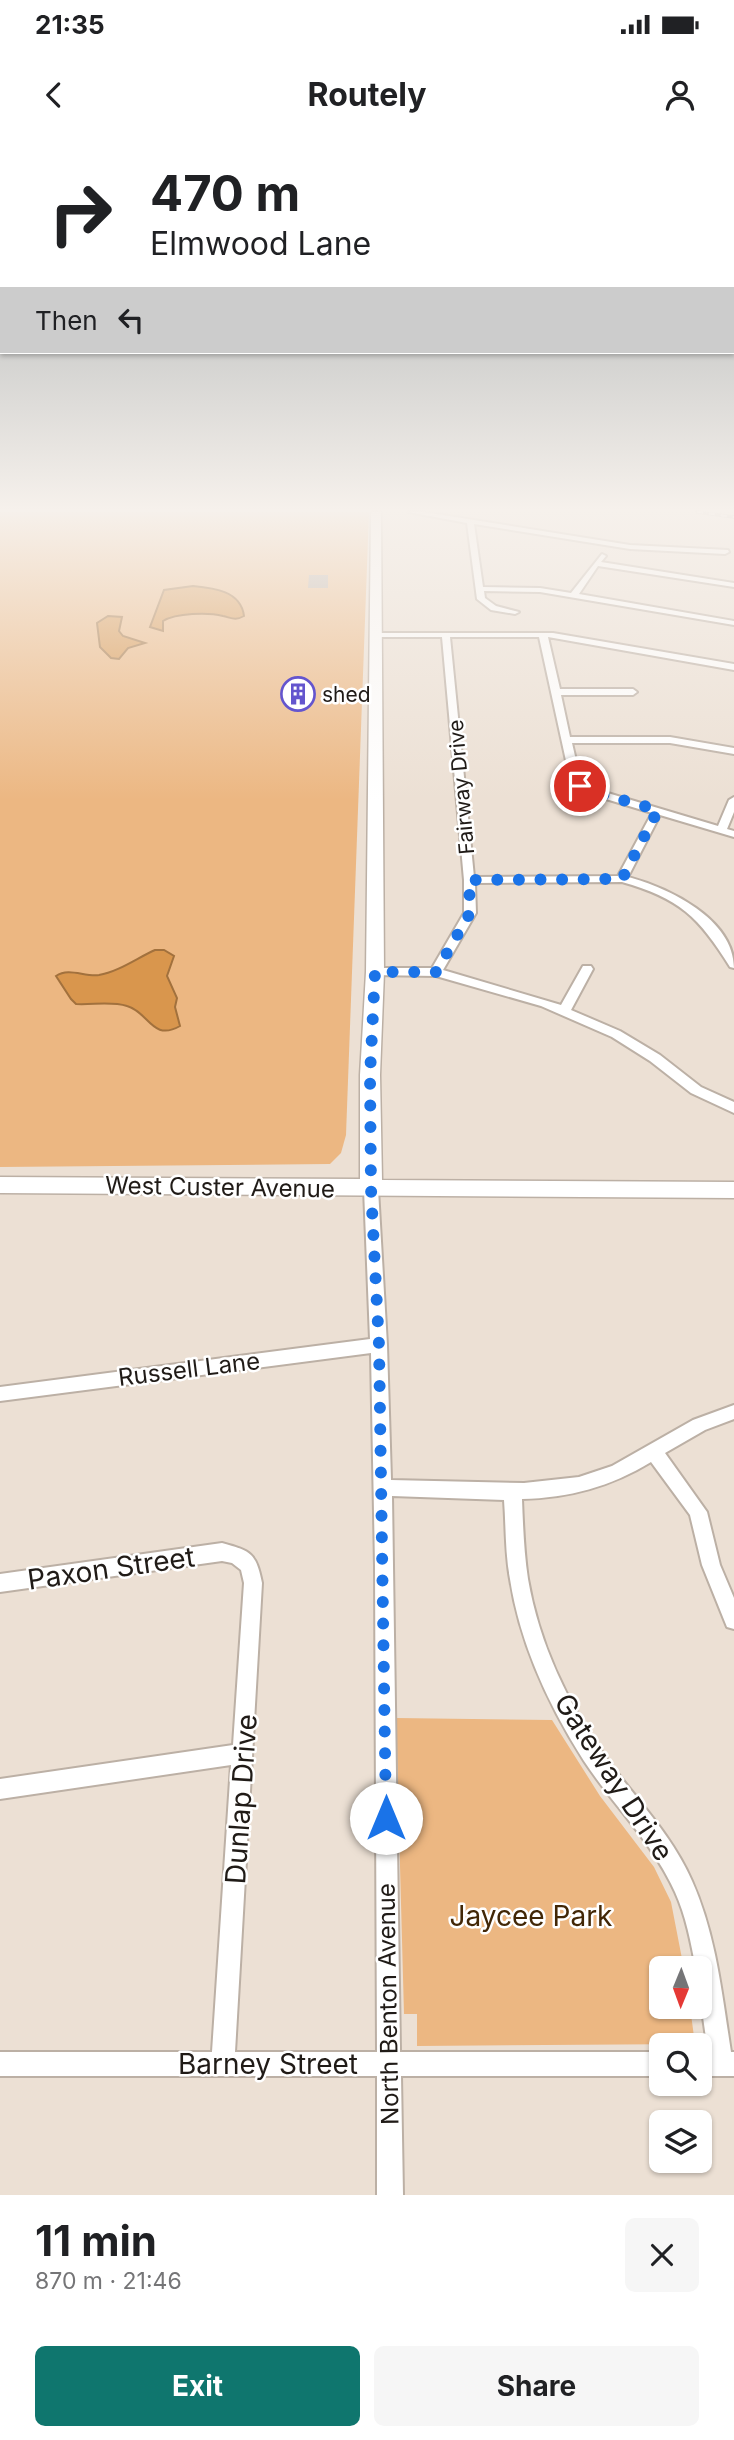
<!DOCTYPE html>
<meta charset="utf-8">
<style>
body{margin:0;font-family:Inter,sans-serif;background:#f6f6f6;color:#202124;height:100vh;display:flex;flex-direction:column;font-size:26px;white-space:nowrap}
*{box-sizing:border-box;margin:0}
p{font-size:23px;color:#757577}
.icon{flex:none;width:38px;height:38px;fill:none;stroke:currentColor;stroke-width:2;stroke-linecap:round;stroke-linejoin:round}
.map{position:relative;height:2055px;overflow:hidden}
.panel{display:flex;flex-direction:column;background:#fff;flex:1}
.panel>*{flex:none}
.hud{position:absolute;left:0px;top:0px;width:735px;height:214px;box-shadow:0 2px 5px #0004;background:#fff;color:#202124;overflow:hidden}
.needle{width:46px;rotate:181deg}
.controls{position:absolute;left:649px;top:1816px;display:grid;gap:14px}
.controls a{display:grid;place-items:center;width:63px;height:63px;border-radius:10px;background:#fff;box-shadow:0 2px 5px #0004;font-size:35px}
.pin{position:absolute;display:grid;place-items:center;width:60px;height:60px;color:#fff;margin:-30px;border:4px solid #fff;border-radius:50%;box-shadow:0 2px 7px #0007}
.me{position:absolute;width:77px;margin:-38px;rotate:0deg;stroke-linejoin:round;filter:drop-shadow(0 0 5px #0008)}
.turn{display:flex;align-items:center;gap:24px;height:147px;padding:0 35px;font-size:32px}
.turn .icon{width:91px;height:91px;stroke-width:2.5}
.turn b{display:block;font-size:49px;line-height:60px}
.then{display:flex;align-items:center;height:66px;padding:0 35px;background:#0003;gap:14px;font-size:26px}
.round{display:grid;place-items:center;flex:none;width:74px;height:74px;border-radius:10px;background:#f6f6f6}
.headline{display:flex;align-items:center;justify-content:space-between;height:119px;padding:0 35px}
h1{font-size:42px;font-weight:700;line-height:52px}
.cta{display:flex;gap:14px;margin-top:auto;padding:14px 35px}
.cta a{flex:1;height:80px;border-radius:10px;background:#0f766e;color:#fff;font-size:28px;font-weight:700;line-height:80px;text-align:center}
.cta a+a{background:#f6f6f6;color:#202124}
.status{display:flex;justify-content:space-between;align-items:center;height:49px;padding:0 35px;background:#fff;direction:ltr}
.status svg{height:19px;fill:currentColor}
header{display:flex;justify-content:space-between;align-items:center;height:91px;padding:0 35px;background:#fff;font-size:32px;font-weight:700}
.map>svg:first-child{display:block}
.green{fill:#ecb782}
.water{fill:#d9964d;stroke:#a2713d;stroke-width:2}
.building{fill:#b6aa9f}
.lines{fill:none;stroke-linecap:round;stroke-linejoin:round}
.street-casing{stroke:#bcb0a5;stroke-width:4}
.secondary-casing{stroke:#bcb0a5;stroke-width:3}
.street{fill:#fff;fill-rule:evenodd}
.secondary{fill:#fff;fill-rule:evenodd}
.rail-casing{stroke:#8a827a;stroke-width:3.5}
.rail{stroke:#fff;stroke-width:2;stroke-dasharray:6;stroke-linecap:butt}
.route{stroke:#1a73e8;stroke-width:12;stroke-dasharray:0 21.6}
.labels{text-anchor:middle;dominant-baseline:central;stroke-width:5;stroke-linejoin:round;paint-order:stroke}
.far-poi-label{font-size:21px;fill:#201b17;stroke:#fff;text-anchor:start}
.far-street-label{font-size:21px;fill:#201b17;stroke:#fff}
.street-label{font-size:24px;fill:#201b17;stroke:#fff}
.near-street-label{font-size:28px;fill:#201b17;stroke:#fff}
.near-park-label{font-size:28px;fill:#422706;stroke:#fff}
</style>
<div class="status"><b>21:35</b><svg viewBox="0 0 49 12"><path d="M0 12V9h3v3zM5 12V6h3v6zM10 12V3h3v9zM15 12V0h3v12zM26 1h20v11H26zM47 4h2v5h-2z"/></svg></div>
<header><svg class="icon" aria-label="back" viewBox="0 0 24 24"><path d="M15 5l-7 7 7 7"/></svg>Routely<svg class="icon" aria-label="person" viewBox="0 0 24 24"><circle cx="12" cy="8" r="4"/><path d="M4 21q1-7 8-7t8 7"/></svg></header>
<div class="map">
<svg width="734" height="2055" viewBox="0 0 734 2055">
<rect width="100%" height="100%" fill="#ece0d4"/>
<g class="green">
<polygon points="0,372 369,372 346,995 341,1013 330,1024 0,1027"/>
<polygon points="396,1578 552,1580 600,1656 654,1727 671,1762 684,1829 662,1829 662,1867 690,1867 695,1904 417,1906 417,1874 404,1874"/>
</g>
<g class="water">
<path d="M193,446C214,448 241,451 244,476C235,481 232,478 223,476C208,472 176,473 163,481V491L150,487L164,450Z"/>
<polygon points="108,476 122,477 119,491 123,496 145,503 128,508 119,519 111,518 100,507 97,483"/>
<path d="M155,810H164L174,816L167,836L177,858L175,867L180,886C152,902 149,872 127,866C111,861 93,865 76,864L71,859L56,836C69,827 84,837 99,835C118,832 137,818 155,810Z"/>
</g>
<polygon class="building" points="309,435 328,435 328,448 308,448"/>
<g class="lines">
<g class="street-casing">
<g id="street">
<polygon points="408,372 424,372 630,405 728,410 729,412 725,414 630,409 474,384 483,447 540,448 571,453 602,414 606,416 601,422 734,443 734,447 598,426 579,454 734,481 734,485 540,452 484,451 485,458 496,466 519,472 515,474 491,470 477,459 467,383"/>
<path d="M372,493H553L734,524V530L548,497L560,549H633L637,552L633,555H561L570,597H670L734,608V614L670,603H572L580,638L591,648L718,686L729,660L734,657V672L727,689L734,691V697L660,675L628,737C669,748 734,779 734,828L730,827C699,777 679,758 622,742L475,743L476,773L443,830L561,865L583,826H591L593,829L571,870L620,891L660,915L701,947L734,962V973L691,953L650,921L612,897L541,866L436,836L371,835V829L375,828H432L464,773V740L442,497H375L371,495ZM450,497H539L570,639L583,652L652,673L618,736L474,737Z"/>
<path d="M371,1044L376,1045L378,1049L387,1205L391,1340L524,1343L579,1337L612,1326L693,1280L734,1265V1279L705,1290L665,1313L707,1372L720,1425L734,1458V1489L727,1487L702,1425L690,1375L651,1322C610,1347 569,1358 522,1359C523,1386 524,1413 528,1439C539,1504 569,1566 607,1619C636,1659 672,1695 692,1741C716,1795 722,1854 731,1912H734V1936H700V1912H708L700,1856V1829H696C691,1803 686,1776 675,1752C653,1703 613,1665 584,1621C549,1566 520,1504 510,1439C505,1413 506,1386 504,1360L392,1356L400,1912H662V1936H401L403,2055H377V1936H0V1912H212L231,1625L0,1659V1639L233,1605L244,1443L241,1430L232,1423L222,1421L0,1452V1434L222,1403C251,1411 256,1413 262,1443L235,1912H377L375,1426L371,1213L0,1261V1247L370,1199L364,1049L366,1045Z"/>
</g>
</g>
<g class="secondary-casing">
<polygon id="secondary" points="371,372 381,372 384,832 380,935 382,1040 734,1042 734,1058 0,1053 0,1037 360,1039 360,935 366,832"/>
</g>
<use href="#street" class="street"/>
<use href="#secondary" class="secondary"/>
<g class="rail-casing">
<polyline id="rail" points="697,372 734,377"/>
</g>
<use href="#rail" class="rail"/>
</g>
<linearGradient id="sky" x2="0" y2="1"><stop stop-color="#a2a8aa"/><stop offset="0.56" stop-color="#f6f1ec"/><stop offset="1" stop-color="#f6f1ec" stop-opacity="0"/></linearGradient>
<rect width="734" height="660" fill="url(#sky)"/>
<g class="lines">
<polyline class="route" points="386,1678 379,1205 371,1049 370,935 375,832 436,832 470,773 469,740 622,739 658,670 587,650 580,646"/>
</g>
<defs>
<g id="building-ring" transform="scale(1.75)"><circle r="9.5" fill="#fff" stroke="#6455ce" stroke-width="1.5"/><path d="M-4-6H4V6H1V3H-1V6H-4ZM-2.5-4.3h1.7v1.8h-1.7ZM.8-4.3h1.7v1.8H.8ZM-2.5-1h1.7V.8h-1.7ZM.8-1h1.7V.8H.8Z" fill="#6455ce"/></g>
</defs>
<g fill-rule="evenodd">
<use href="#building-ring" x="298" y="554"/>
</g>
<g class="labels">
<g class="far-poi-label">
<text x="322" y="554">shed</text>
</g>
<g class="far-street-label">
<text transform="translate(461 647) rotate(-95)">Fairway Drive</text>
</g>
<g class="street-label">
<text transform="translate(220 1047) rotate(1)">West Custer Avenue</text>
<text transform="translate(189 1229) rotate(-7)">Russell Lane</text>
<text transform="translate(388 1864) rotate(-91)">North Benton Avenue</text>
</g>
<g class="near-street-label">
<text transform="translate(111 1428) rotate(-8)">Paxon Street</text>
<text transform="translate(614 1637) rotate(57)">Gateway Drive</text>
<text transform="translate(241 1659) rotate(-86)">Dunlap Drive</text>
<text x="268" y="1924">Barney Street</text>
</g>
<g class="near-park-label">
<text x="531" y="1776">Jaycee Park</text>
</g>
</g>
</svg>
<div class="controls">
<a><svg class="needle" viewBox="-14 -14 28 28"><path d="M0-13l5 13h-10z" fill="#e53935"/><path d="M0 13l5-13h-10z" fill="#757577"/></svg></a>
<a><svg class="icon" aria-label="search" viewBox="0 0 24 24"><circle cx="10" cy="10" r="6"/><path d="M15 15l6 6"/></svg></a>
<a><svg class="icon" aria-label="layers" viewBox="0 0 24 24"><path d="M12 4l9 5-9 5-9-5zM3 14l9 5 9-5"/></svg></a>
</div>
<div class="pin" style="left:580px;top:646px;background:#d93025"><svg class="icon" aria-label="arrive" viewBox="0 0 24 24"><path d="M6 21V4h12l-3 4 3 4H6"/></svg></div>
<svg class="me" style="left:386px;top:1678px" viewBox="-20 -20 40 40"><circle r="19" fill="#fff"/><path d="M0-13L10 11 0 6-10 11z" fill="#1a73e8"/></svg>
<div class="hud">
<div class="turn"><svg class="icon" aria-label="right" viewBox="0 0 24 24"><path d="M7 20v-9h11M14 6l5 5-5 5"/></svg><div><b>470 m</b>Elmwood Lane</div></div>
<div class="then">Then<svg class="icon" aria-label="left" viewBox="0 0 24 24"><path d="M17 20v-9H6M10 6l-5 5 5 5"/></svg></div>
</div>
</div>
<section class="panel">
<div class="headline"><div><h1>11 min</h1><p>870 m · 21:46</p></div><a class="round"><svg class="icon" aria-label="close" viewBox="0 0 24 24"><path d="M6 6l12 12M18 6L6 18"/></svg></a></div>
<div class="cta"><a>Exit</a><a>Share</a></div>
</section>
